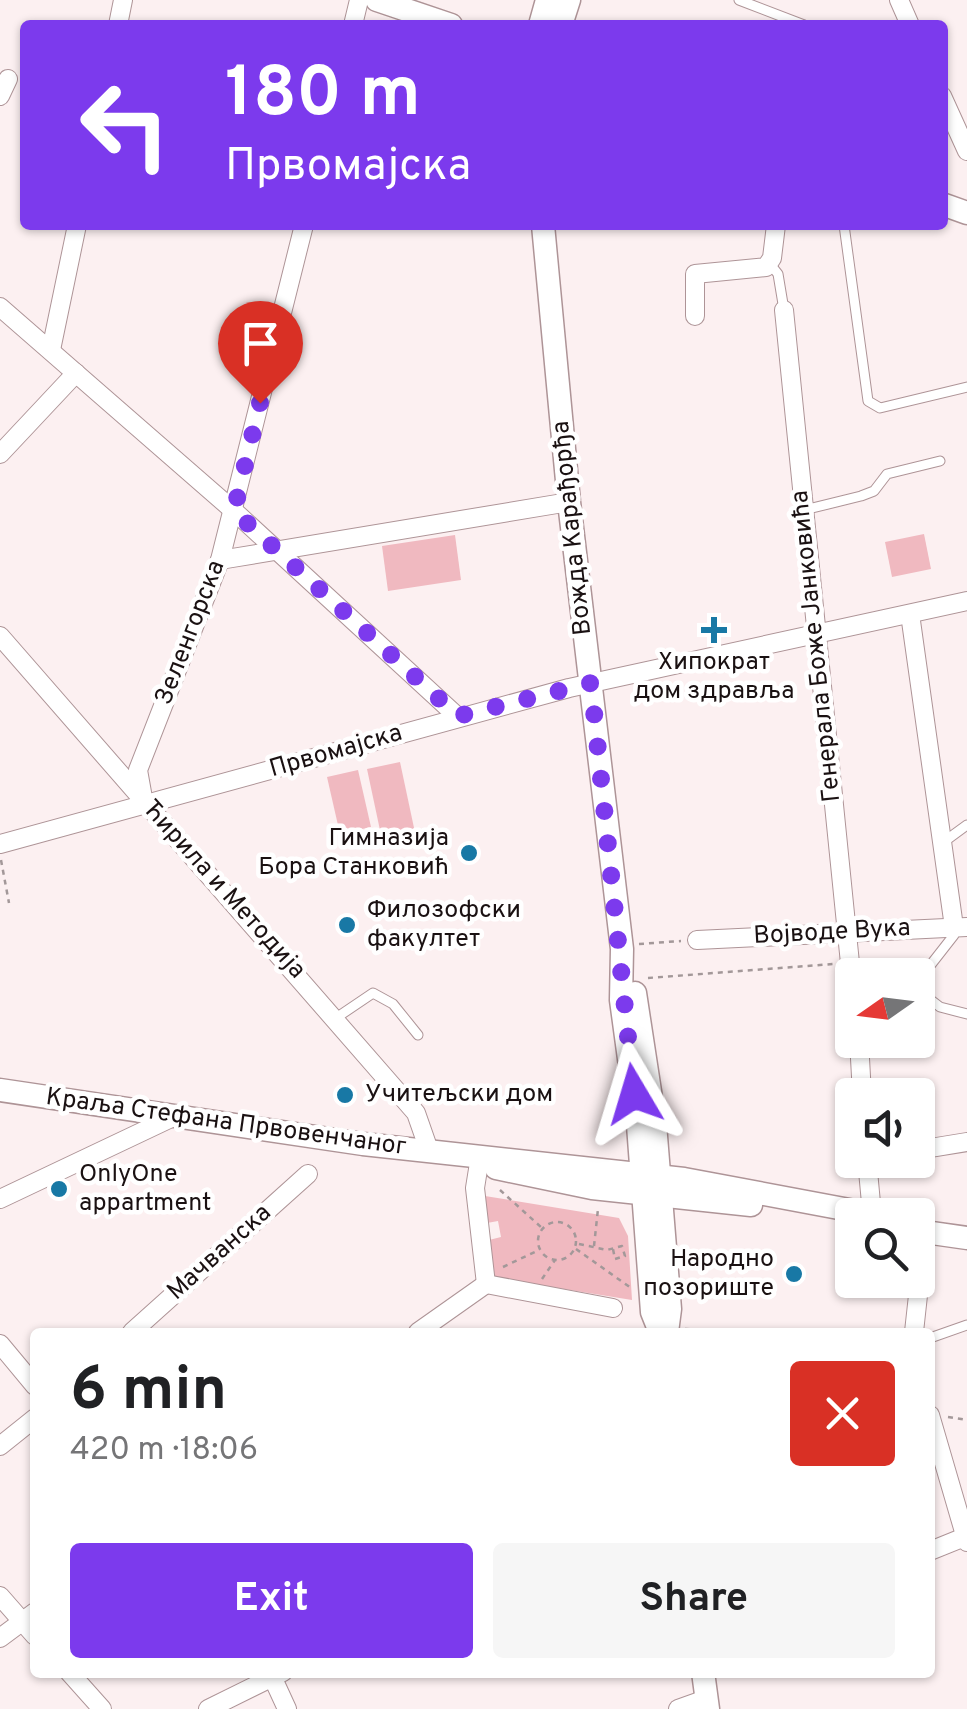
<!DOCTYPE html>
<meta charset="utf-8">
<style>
body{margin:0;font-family:Overpass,sans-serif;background:#f6f6f6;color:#202124;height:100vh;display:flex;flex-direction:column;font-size:38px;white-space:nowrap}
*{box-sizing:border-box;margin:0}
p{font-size:32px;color:#757577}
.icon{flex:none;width:55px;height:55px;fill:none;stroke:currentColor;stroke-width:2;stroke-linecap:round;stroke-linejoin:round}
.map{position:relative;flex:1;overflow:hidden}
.side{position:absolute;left:30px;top:1328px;width:905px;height:350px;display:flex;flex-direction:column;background:#fff;border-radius:10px;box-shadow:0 2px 8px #0004}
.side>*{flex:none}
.banner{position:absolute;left:20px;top:20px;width:928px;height:210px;border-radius:10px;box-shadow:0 2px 8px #0004;background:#7c3aed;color:#fff;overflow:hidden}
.needle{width:65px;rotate:256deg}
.fabs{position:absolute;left:835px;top:958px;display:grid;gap:20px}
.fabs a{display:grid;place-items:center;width:100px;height:100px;border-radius:10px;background:#fff;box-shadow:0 2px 8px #0004;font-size:50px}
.pin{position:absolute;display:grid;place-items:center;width:85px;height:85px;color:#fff;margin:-102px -42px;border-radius:50% 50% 50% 0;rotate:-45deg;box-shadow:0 0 10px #0007}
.pin .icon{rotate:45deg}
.me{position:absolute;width:110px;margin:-55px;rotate:353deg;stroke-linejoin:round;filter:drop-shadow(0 0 8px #0008)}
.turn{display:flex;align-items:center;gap:35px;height:210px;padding:0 40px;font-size:45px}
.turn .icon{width:130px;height:130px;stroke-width:2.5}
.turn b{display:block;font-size:70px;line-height:85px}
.round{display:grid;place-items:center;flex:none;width:105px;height:105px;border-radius:10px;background:#f6f6f6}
.overview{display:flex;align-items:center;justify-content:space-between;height:170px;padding:0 40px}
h1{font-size:60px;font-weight:700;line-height:75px}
.cta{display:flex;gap:20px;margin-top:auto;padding:20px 40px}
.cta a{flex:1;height:115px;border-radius:10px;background:#7c3aed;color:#fff;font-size:40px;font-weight:700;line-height:115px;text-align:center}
.cta a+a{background:#f6f6f6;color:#202124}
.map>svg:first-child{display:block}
.park{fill:#f0b9c0}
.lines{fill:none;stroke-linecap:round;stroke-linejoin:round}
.lane-casing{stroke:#ae9497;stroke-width:11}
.street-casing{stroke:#ae9497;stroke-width:20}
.secondary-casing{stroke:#ae9497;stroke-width:25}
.path{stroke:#a39899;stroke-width:2.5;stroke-dasharray:5 5;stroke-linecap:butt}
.lane{stroke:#fff;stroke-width:9}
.street{stroke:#fff;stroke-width:18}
.secondary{stroke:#fff;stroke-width:22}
.route{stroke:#7c3aed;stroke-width:18;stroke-dasharray:0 32.4}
.poi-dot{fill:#1878a5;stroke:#fff;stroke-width:4}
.labels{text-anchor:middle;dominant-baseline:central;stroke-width:9;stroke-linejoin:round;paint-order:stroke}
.street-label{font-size:25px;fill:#1a1112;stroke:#fff}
.poi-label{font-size:25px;fill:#1a1112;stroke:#fff;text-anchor:start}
</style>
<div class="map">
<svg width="967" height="1709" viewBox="0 0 967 1709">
<rect width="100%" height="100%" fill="#fcf0f1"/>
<g class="park">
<polygon points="924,534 931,569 892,577 885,542"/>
<polygon points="455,535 461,580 388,591 382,546"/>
<polygon points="400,762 417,842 384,849 367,769"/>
<polygon points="358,770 371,827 340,834 327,777"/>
<polygon points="485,1196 619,1218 628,1236 632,1300 495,1278 489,1240 501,1237 498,1221 487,1223"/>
</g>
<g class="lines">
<g class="lane-casing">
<g id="lane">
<polyline points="739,0 804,25"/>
<polyline points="844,225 868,401 880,408 967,387"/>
<polyline points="770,264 778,274 784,310"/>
<polyline points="804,510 861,496 874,491 887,474 940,461"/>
<polyline points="945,841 967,825"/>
<polyline points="918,981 954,935 954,927"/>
<polyline points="918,990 940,1007 967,1014"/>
<polyline points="336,1018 373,993 393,1004 418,1035"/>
<polyline points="930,1338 967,1325"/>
</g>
</g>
<g class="street-casing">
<g id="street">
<polyline points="899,0 910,25"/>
<polyline points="118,25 123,0"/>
<polyline points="353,25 359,0"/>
<polyline points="0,96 8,79"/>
<polyline points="942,96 967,151"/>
<polyline points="0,307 234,511 458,717"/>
<polyline points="784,310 852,983"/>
<polyline points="695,316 695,274 766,267 772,258 776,225"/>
<polyline points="51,350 77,225"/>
<polyline points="0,454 76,373"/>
<polyline points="220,560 569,502"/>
<polyline points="910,614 954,927"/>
<polyline points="0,636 416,1113 430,1153"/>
<polyline points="143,798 138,770 220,560 304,225"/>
<polyline points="0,844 569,688 967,601"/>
<polyline points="697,940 967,927"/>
<polyline points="859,1040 862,1095"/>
<polyline points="918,1150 967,1142"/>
<polyline points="867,1160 872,1214"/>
<polyline points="479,1163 475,1188 486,1284"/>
<polyline points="0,1199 171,1118"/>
<polyline points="486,1284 613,1308"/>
<polyline points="132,1332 308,1174"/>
<polyline points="418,1332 486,1284"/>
<polyline points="914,1332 925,1231"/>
<polyline points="0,1344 35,1386"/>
<polyline points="930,1415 967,1542"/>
<polyline points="0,1446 35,1418"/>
<polyline points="930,1551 967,1536"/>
<polyline points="0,1596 35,1636"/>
<polyline points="0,1638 35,1612"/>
<polyline points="69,1672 102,1709"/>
<polyline points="270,1672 287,1709"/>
<polyline points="208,1709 283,1672"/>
<polyline points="678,1709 706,1699"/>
</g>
</g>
<g class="secondary-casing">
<g id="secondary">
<polyline points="377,0 451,25"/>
<polyline points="540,25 547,0"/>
<polyline points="561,25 569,0"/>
<polyline points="942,204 967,213"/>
<polyline points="543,225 569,502 622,949 621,1000 638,1125 652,1312 660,1332"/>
<polyline points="635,993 655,1124 670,1309 667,1332"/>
<polyline points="0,1090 363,1144 684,1179 876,1215"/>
<polyline points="496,1168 592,1188 751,1205"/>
<polyline points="918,1231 967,1238"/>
<polyline points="703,1672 708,1709"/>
</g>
</g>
<g class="path">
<polyline points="1,860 9,903"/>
<polyline points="639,944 681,941"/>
<polyline points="648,978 834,964"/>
<polyline points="500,1190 542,1228"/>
<circle cx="557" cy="1241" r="19"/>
<polyline points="579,1244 607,1250 622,1246 625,1256 615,1259 613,1249"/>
<polyline points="594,1246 598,1209"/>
<polyline points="576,1249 631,1288"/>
<polyline points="503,1267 537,1251"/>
<polyline points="542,1279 555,1260"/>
<polyline points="685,1329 728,1332"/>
<polyline points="948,1417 967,1420"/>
</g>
<use href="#lane" class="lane"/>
<use href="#street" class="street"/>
<use href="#secondary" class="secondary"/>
</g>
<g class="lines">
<polyline class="route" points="260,403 234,511 458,716 591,683 634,1094"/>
</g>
<g class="poi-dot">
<path d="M709 615h10v10h10v10h-10v10h-10v-10h-10v-10h10z"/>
<circle cx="469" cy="853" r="10"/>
<circle cx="347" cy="925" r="10"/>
<circle cx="345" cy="1095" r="10"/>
<circle cx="59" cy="1189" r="10"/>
<circle cx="794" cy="1274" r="10"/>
</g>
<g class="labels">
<g class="street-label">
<text transform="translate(573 528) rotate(-96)">Вожда Карађорђа</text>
<text transform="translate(191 633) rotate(-69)">Зеленгорска</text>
<text transform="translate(817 646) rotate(-96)">Генерала Боже Јанковића</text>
<text transform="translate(336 752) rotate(-16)">Првомајска</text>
<text transform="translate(223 890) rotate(48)">Ћирила и Методија</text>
<text transform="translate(832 933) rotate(-3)">Војводе Вука</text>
<text transform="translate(226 1123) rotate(8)">Краља Стефана Првовенчаног</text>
<text transform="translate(220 1253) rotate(-42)">Мачванска</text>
</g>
<g class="poi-label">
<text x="714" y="663" text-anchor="middle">Хипократ<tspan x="714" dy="29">дом здравља</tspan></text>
<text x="449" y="839" text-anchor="end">Гимназија<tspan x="449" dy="29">Бора Станковић</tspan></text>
<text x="367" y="911">Филозофски<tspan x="367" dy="29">факултет</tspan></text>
<text x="365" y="1095">Учитељски дом</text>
<text x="79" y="1175">OnlyOne<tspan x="79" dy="29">appartment</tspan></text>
<text x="774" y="1260" text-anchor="end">Народно<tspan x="774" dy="29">позориште</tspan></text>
</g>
</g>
</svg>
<div class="fabs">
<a><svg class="needle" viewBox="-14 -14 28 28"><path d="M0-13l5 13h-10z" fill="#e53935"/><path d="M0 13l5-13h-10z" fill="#757577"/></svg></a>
<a><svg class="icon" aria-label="sound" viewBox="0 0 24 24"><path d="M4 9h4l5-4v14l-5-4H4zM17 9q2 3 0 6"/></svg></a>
<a><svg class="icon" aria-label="search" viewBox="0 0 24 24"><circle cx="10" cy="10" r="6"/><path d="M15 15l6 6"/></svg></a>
</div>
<div class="pin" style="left:260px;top:403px;background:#d93025"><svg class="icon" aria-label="arrive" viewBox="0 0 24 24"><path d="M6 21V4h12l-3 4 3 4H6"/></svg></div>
<svg class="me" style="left:634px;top:1094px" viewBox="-20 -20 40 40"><path d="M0-17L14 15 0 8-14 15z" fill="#7c3aed" stroke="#fff" stroke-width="4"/></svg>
<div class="banner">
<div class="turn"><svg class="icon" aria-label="left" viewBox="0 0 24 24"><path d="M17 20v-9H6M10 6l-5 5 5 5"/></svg><div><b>180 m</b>Првомајска</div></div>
</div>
<section class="side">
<div class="overview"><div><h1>6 min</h1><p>420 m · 18:06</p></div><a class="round" style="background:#d93025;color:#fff"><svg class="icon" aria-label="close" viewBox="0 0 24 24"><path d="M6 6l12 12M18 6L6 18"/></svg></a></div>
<div class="cta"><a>Exit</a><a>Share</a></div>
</section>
</div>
